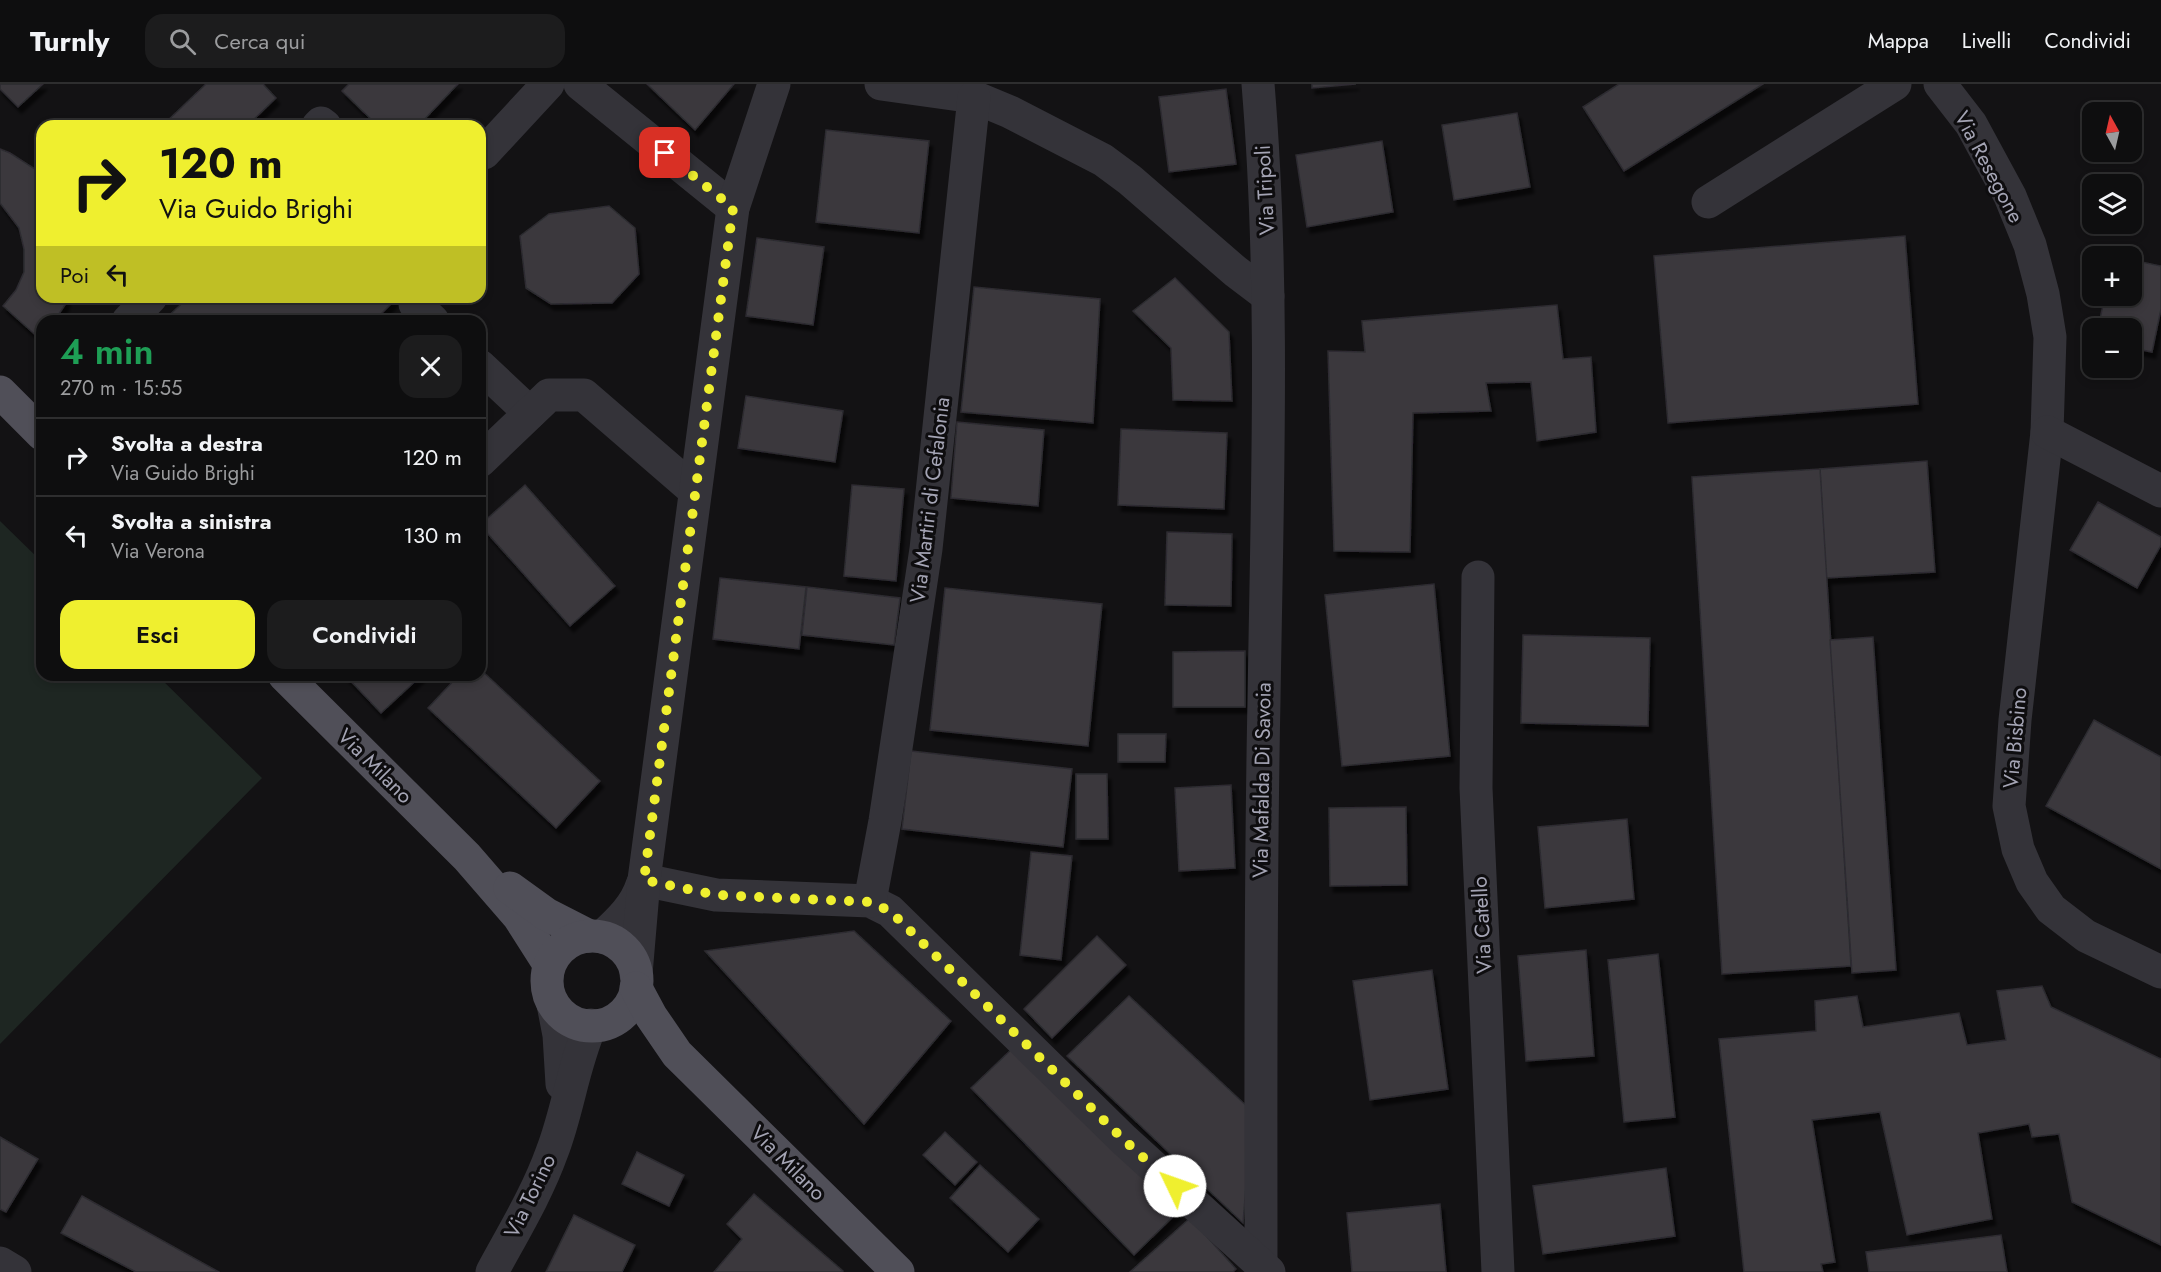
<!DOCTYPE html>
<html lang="it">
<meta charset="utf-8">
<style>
body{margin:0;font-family:Jost,sans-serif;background:#1c1c1d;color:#f1f3f6;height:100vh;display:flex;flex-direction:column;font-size:22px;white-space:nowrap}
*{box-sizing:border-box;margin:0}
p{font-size:20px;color:#9b9c9e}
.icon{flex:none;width:33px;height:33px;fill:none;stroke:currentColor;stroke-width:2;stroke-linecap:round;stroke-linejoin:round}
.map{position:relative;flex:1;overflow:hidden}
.details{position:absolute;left:36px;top:231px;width:450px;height:366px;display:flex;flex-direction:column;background:#0e0e0f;border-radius:18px;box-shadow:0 3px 9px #0003,0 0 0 2px #2e2e2f}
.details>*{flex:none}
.top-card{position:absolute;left:36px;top:36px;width:450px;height:183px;border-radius:18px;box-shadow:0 3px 9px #0003,0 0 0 2px #2e2e2f;background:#efef2f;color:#111;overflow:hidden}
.needle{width:39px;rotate:352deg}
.buttons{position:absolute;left:2082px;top:18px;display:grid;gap:12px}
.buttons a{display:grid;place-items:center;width:60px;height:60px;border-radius:12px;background:#0e0e0f;box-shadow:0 3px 9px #0003,0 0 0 2px #2e2e2f;font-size:30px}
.pin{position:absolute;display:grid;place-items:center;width:51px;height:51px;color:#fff;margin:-26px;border-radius:12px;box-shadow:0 3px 9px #0006}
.me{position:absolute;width:66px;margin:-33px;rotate:312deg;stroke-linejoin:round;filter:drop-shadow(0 0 4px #0008)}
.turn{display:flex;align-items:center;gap:21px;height:126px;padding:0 24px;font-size:27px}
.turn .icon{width:78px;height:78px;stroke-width:2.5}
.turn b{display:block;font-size:42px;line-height:51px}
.then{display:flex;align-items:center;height:57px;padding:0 24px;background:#0003;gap:12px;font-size:22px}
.round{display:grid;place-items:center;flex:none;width:63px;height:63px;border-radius:18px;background:#1c1c1d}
.overview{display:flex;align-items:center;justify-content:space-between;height:102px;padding:0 24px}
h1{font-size:36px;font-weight:600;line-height:45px;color:#1e9e55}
.button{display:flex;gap:12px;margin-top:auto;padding:12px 24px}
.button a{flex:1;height:69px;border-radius:18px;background:#efef2f;color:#111;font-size:24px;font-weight:600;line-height:69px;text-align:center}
.button a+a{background:#1c1c1d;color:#f1f3f6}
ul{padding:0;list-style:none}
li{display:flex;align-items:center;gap:18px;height:78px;padding:0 24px;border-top:2px solid #2e2e2f}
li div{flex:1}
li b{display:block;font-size:22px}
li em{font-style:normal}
header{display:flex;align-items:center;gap:36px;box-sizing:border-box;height:84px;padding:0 30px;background:#0e0e0f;border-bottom:2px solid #2e2e2f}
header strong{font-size:28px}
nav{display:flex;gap:33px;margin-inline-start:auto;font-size:21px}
.search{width:420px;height:54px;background:#1c1c1d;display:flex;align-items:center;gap:15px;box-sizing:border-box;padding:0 21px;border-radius:18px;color:#9b9c9e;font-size:22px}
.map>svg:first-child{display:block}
.green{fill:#1e2622}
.building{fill:#3a393e;stroke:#2d2c30;stroke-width:1.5;filter:url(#shadow)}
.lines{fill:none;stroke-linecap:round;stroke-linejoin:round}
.minor{stroke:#343339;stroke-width:33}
.major{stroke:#504f58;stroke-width:33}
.route{stroke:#efef2f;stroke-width:10;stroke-dasharray:0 18}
.labels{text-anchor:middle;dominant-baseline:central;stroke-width:6;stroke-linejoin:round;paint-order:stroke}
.street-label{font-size:21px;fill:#a4a4b4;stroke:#0e0d0f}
</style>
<header>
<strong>Turnly</strong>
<div class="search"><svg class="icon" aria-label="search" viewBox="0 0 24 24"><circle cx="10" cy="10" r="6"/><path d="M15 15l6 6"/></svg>Cerca qui</div>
<nav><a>Mappa</a><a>Livelli</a><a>Condividi</a></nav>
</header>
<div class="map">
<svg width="2161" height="1188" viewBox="0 0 2161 1188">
<defs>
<filter id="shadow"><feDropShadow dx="3.5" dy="6" stdDeviation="1.5" flood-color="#0009"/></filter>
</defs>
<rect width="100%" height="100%" fill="#131214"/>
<polygon class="green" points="0,437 42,478 42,591 157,591 262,694 0,960"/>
<g class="building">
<polygon points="0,0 43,0 18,23 0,5"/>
<polygon points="206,0 263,0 276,14 247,42 162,42"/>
<polygon points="349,0 458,0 418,42 378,42 342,7"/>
<polygon points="647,0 734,0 695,46"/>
<polygon points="1312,0 1356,0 1312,4"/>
<polygon points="1619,0 1763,0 1624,87 1583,23"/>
<polygon points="1226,5 1236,80 1169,88 1159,13"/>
<polygon points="1517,29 1530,103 1454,116 1442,41"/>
<polygon points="826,46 929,57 919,149 816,138"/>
<polygon points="1382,57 1393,128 1307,143 1296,71"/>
<polygon points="0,65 10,69 35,85 42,93 42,213 67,213 65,221 54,237 42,237 41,256 3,222 16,206 24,188 24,165 19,144 0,119"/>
<polygon points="609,122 635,144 639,190 612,219 551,220 526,204 520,152 549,130"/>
<polygon points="1905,152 1918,320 1668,339 1654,172"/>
<polygon points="757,154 824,163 813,241 746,232"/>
<polygon points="2132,176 2161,182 2161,225 2152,268 2132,264 2132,244 2098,244 2105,212 2132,212"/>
<polygon points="1175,194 1229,248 1232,317 1173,316 1171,264 1133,227"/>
<polygon points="974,203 1100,215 1093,339 961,328"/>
<polygon points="189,213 398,213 374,237 163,237"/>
<polygon points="1557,221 1563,275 1591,273 1596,348 1537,357 1531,298 1486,299 1491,327 1413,329 1410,468 1334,467 1328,267 1365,268 1362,237"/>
<polygon points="746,312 843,327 835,378 738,364"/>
<polygon points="957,338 1044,346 1038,422 951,414"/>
<polygon points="1121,345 1227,349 1224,425 1118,421"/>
<polygon points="1927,377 1935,488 1826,494 1820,385"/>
<polygon points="1820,385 1851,882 1722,890 1692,393"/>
<polygon points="525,401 615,502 570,542 480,441"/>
<polygon points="852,401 904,405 896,497 844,492"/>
<polygon points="2098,418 2161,453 2161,461 2137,504 2070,466"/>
<polygon points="1167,448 1232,450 1231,522 1165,521"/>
<polygon points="720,494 806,503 799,565 713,555"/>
<polygon points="1434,500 1450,672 1342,682 1325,511"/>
<polygon points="807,503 900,514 894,561 802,551"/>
<polygon points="945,504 1102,520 1088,662 930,646"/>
<polygon points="1523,551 1650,554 1648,642 1521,639"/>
<polygon points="1873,553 1896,886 1852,889 1830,556"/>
<polygon points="1245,567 1245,623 1173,623 1173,568"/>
<polygon points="480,585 600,697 556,744 428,624 459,591 480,591"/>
<polygon points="345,591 422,591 381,629"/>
<polygon points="2094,636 2161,673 2161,785 2046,722"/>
<polygon points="1118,650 1166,650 1165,678 1118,678"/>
<polygon points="911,667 1072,685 1063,763 902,745"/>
<polygon points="1076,690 1107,690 1108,755 1076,755"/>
<polygon points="1231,701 1235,784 1179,787 1175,704"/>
<polygon points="1406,723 1407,801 1330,802 1329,724"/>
<polygon points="1627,735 1634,815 1545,824 1538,743"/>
<polygon points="1031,768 1072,772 1061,876 1020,871"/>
<polygon points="854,847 951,937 864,1040 705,867"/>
<polygon points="1097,852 1126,881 1052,954 1024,925"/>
<polygon points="1586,866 1594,972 1526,977 1518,872"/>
<polygon points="1658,870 1675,1033 1624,1038 1608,876"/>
<polygon points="1432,886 1448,1005 1370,1016 1353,897"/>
<polygon points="2042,902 2051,923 2161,975 2161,1161 2072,1118 2059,1050 2032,1053 2029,1040 1978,1049 1992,1135 1907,1151 1880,1028 1812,1036 1835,1178 1821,1180 1823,1188 1744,1188 1719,955 1816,947 1815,917 1857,912 1863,943 1959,929 1967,961 2006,956 1997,907"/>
<polygon points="1129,912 1252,1027 1243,1139 1067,972"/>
<polygon points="1016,961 1178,1128 1134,1171 971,1004"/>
<polygon points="945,1048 977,1078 955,1101 923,1071"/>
<polygon points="0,1053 38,1075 6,1128 0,1125"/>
<polygon points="637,1068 684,1091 669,1122 622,1100"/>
<polygon points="980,1081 1039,1135 1008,1168 950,1114"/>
<polygon points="1666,1084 1675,1152 1543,1170 1533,1102"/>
<polygon points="754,1110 843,1187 842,1188 714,1188 742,1155 727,1140"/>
<polygon points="82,1112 219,1188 136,1188 61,1149"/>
<polygon points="1440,1120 1446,1188 1352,1188 1347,1129"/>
<polygon points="574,1131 635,1161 622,1188 546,1188"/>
<polygon points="1190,1134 1236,1185 1233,1188 1130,1188"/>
<polygon points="2001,1151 2007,1188 1869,1188 1866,1168"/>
</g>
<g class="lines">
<g class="minor">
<polyline points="580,0 733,124"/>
<polyline points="881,0 974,13 1010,28 1103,76 1130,96 1235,187 1268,212"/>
<path d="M1258,0C1275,205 1267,411 1264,617C1260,804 1261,992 1261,1180"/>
<polyline points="1940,0 1971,40 2010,112 2030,161 2043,210 2050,253 2047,348 2015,636 2009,722 2018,765 2032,798 2051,825 2086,852 2161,888"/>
<polyline points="318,42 321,39 325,42"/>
<polyline points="484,69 548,0"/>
<polyline points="1708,118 1895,0"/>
<polyline points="415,220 433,237"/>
<polyline points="128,237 151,213"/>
<polyline points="480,282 530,329"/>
<polyline points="2047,348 2161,407"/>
<polyline points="480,377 549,311 584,311 695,407"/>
<polyline points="1478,493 1476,704 1498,1188"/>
<polyline points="644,796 716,811 870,817 890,827 1124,1056 1269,1188"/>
<polyline points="870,817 885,737 926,465 974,13"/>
<path d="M602,853C618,838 635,823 642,801"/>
<polyline points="636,890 644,796 733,124 774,0"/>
<polyline points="553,920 559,951 562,1000"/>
<polyline points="0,1179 15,1188"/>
<path d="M492,1188C513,1149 537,1110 552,1068C568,1027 573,981 591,941"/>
</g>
<g class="major">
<polyline points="0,308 42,350"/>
<polyline points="284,591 467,773 519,833 549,880"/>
<polyline points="510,804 546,830 589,852"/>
<circle cx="592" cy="897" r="45"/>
<polyline points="636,904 651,932 677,970 898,1188"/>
</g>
</g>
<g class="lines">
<polyline class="route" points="665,69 733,124 644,796 716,811 870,818 890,827 1124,1056 1175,1102"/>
</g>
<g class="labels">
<g class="street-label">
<text transform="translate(1989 83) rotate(62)">Via Resegone</text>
<text transform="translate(1265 106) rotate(-93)">Via Tripoli</text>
<text transform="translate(930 416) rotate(-83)">Via Martiri di Cefalonia</text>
<text transform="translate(2015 654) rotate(-85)">Via Bisbino</text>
<text transform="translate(375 682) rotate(45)">Via Milano</text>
<text transform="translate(1262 696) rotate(-89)">Via Mafalda Di Savoia</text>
<text transform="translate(1482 841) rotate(-93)">Via Catello</text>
<text transform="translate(788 1079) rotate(45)">Via Milano</text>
<text transform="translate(530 1112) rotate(-64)">Via Torino</text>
</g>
</g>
</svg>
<div class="buttons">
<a><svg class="needle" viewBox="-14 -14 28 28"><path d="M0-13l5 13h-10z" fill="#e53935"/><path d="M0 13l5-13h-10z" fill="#9b9c9e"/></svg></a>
<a><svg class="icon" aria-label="layers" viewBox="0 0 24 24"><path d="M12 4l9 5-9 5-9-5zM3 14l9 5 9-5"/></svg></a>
<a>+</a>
<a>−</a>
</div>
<div class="pin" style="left:665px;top:69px;background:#d93025"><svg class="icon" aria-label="arrive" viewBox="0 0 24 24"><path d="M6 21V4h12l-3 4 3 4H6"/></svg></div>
<svg class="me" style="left:1175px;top:1102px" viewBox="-20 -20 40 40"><circle r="19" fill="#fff"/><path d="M0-13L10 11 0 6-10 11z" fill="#efef2f"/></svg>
<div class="top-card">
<div class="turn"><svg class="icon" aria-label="right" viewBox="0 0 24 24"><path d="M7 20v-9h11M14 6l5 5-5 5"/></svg><div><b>120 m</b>Via Guido Brighi</div></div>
<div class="then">Poi<svg class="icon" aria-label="left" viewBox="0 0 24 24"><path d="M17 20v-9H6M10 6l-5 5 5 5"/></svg></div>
</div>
<section class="details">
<div class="overview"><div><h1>4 min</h1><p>270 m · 15:55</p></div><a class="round"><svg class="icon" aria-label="close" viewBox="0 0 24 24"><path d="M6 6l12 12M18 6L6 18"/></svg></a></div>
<ul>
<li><svg class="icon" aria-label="right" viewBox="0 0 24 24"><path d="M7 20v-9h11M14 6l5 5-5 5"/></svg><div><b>Svolta a destra</b><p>Via Guido Brighi</p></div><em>120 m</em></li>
<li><svg class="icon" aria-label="left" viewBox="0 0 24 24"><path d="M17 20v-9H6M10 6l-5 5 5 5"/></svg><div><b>Svolta a sinistra</b><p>Via Verona</p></div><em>130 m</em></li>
</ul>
<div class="button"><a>Esci</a><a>Condividi</a></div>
</section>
</div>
